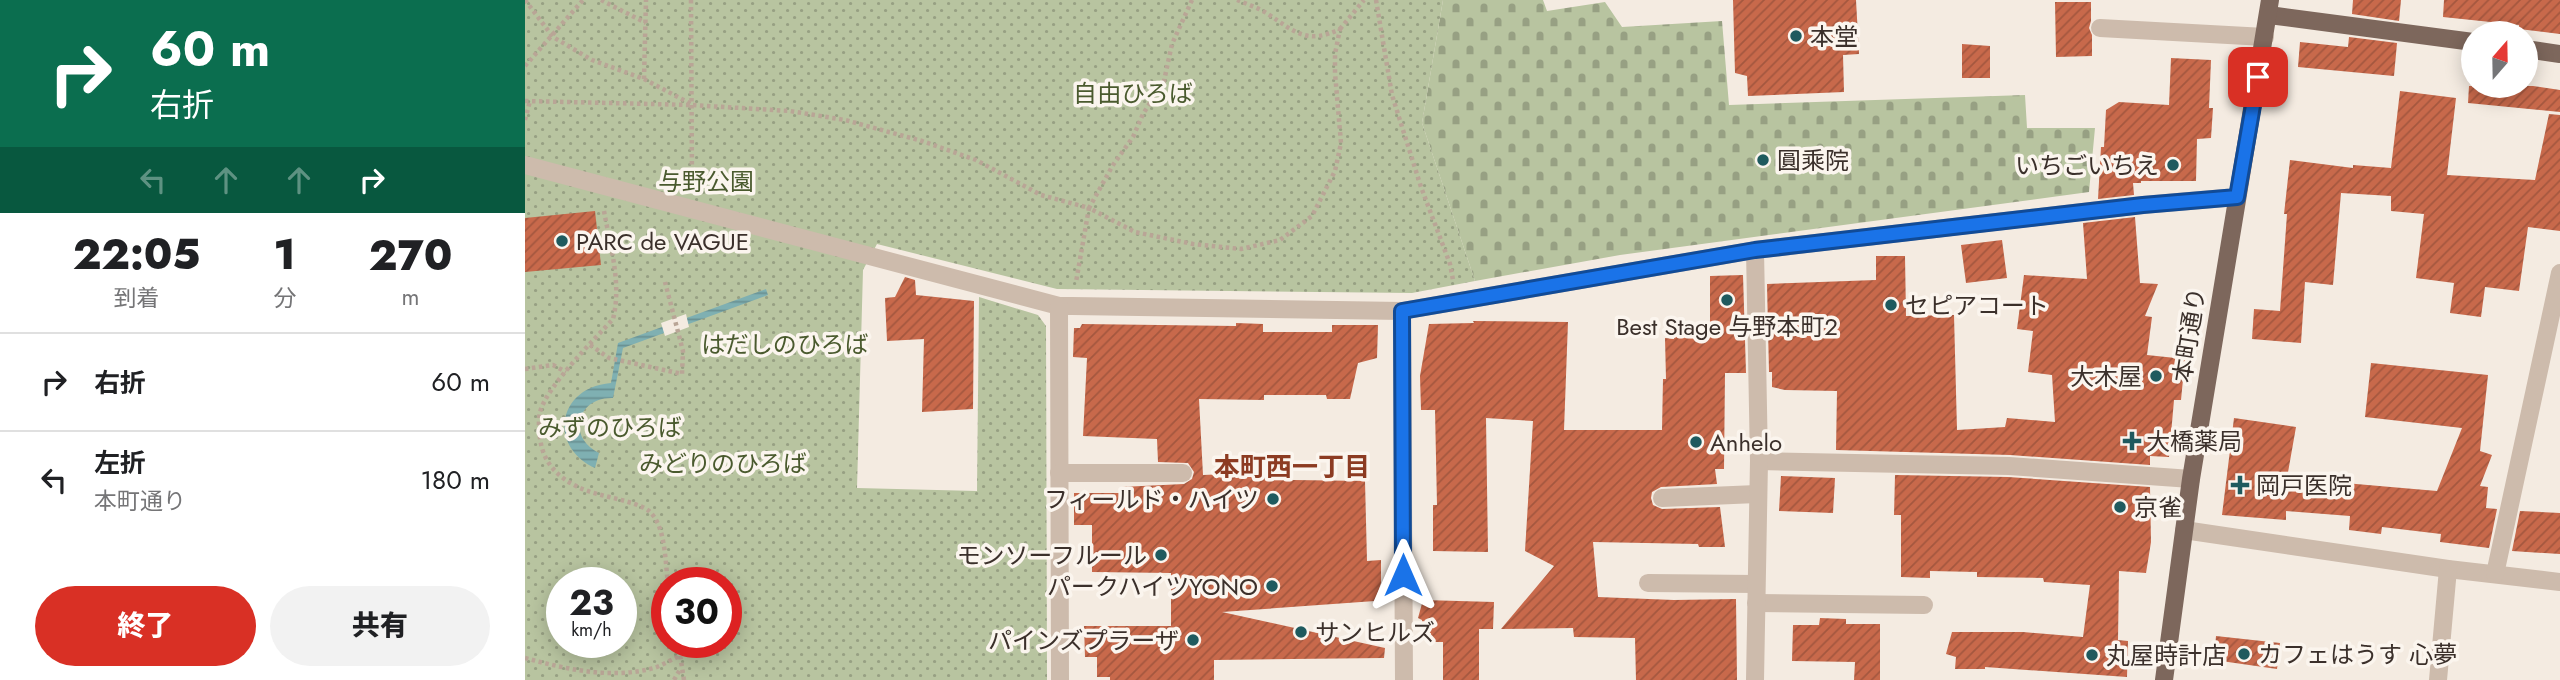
<!DOCTYPE html>
<html lang="ja">
<meta charset="utf-8">
<style>
body{margin:0;font-family:Jost,"Noto Sans JP",sans-serif;background:#f2f2f2;color:#202124;height:100vh;display:flex;flex-direction:column;font-size:26px;white-space:nowrap}
*{box-sizing:border-box;margin:0}
p{font-size:23px;color:#757577}
.icon{flex:none;width:38px;height:38px;fill:none;stroke:currentColor;stroke-width:2;stroke-linecap:round;stroke-linejoin:round}
.map{position:relative;flex:1;overflow:hidden}
.panel{display:flex;flex-direction:column;background:#fff;width:525px}
.panel>*{flex:none}
.banner{background:#0b6e4f;color:#fff;overflow:hidden}
.needle{width:46px;rotate:20deg}
.fabs{position:absolute;left:1936px;top:21px;display:grid;gap:14px}
.fabs a{display:grid;place-items:center;width:77px;height:77px;border-radius:50%;background:#fff;box-shadow:0 4px 18px #0003;font-size:35px}
.speed{position:absolute;left:21px;top:567px;display:flex;gap:14px;font-size:35px;font-weight:700;text-align:center}
.speed>*{display:grid;place-content:center;width:91px;height:91px;border-radius:50%;background:#fff;box-shadow:0 4px 18px #0003;line-height:1}
.speed small{font-size:18px;font-weight:400}
.speed .limit{border:10px solid #d22;background:#fff;color:#111}
.pin{position:absolute;display:grid;place-items:center;width:60px;height:60px;color:#fff;margin:-30px;border-radius:14px;box-shadow:0 4px 10px #0006}
.me{position:absolute;width:77px;margin:-38px;rotate:0deg;stroke-linejoin:round;filter:drop-shadow(0 0 5px #0008)}
.turn{display:flex;align-items:center;gap:24px;height:147px;padding:0 35px;font-size:32px}
.turn .icon{width:91px;height:91px;stroke-width:2.5}
.turn b{display:block;font-size:49px;line-height:60px}
.lanes{display:flex;align-items:center;height:66px;padding:0 35px;background:#0003;justify-content:center;gap:35px;direction:ltr}
.lanes .off{opacity:.35}
.eta{display:flex;justify-content:space-evenly;align-items:center;height:119px;text-align:center}
.eta b{font-size:42px;font-weight:800;line-height:49px}
.button{display:flex;gap:14px;margin-top:auto;padding:14px 35px}
.button a{flex:1;height:80px;border-radius:42px;background:#d93025;color:#fff;font-size:28px;font-weight:800;line-height:80px;text-align:center}
.button a+a{background:#f2f2f2;color:#202124}
ul{padding:0;list-style:none}
li{display:flex;align-items:center;gap:21px;height:98px;padding:0 35px;border-top:2px solid #e0e0e0}
li div{flex:1}
li b{display:block;font-size:26px}
li em{font-style:normal}
main{display:flex;flex:1;min-height:0}
.map>svg:first-child{display:block}
.cemetery{fill:url(#cemetery-stones)}
.park{fill:url(#park-dots);fill-rule:evenodd}
.water{fill:url(#water-rules)}
.pier{fill:#f4ebe1}
.building{fill:url(#building-hatch)}
.lines{fill:none;stroke-linecap:round;stroke-linejoin:round}
.path{stroke:#b9a596;stroke-width:4.5;stroke-dasharray:3.5 3.5;stroke-linecap:butt}
.minor{stroke:#cdbbac;stroke-width:18}
.major{stroke:#7d675c;stroke-width:18}
.route-casing{stroke:#114b97;stroke-width:18}
.route{stroke:#1a73e8;stroke-width:12}
.poi-dot{fill:#1f5a5e;stroke:#fbf5ee;stroke-width:2.5}
.labels{text-anchor:middle;dominant-baseline:central;stroke-width:7;stroke-linejoin:round;paint-order:stroke}
.poi-label{font-size:24px;fill:#3b302b;stroke:#fbf5ee;text-anchor:start}
.park-label{font-size:24px;fill:#4a5a2e;stroke:#fbf5ee}
.street-label{font-size:24px;fill:#3b302b;stroke:#fbf5ee}
.neighbourhood-label{font-size:26px;font-weight:bold;fill:#8c3b22;stroke:#fbf5ee}
</style>
<main>
<section class="panel">
<div class="banner">
<div class="turn"><svg class="icon" aria-label="right" viewBox="0 0 24 24"><path d="M7 20v-9h11M14 6l5 5-5 5"/></svg><div><b>60 m</b>右折</div></div>
<div class="lanes"><svg class="icon off" aria-label="left" viewBox="0 0 24 24"><path d="M17 20v-9H6M10 6l-5 5 5 5"/></svg><svg class="icon off" aria-label="ahead" viewBox="0 0 24 24"><path d="M12 20V5M6 11l6-6 6 6"/></svg><svg class="icon off" aria-label="ahead" viewBox="0 0 24 24"><path d="M12 20V5M6 11l6-6 6 6"/></svg><svg class="icon" aria-label="right" viewBox="0 0 24 24"><path d="M7 20v-9h11M14 6l5 5-5 5"/></svg></div>
</div>
<div class="eta">
<div><b>22:05</b><p>到着</p></div>
<div><b>1</b><p>分</p></div>
<div><b>270</b><p>m</p></div>
</div>
<ul>
<li><svg class="icon" aria-label="right" viewBox="0 0 24 24"><path d="M7 20v-9h11M14 6l5 5-5 5"/></svg><div><b>右折</b></div><em>60 m</em></li>
<li><svg class="icon" aria-label="left" viewBox="0 0 24 24"><path d="M17 20v-9H6M10 6l-5 5 5 5"/></svg><div><b>左折</b><p>本町通り</p></div><em>180 m</em></li>
</ul>
<div class="button"><a>終了</a><a>共有</a></div>
</section>
<div class="map">
<svg width="2035" height="680" viewBox="0 0 2035 680">
<defs>
<pattern id="cemetery-stones" width="16" height="16" patternUnits="userSpaceOnUse" patternTransform="scale(1.75)"><rect width="16" height="16" fill="#b8c4a0"/><path d="M2 7V4a2 2 0 0 1 4 0v3zM10 15v-3a2 2 0 0 1 4 0v3z" fill="#97a083"/></pattern>
<pattern id="park-dots" width="8" height="8" patternUnits="userSpaceOnUse" patternTransform="scale(1.75)"><rect width="8" height="8" fill="#b8c4a0"/><path d="M2 2h.1M6 6h.1" fill="none" stroke="#97a083" stroke-width="1.8" stroke-linecap="round"/></pattern>
<pattern id="water-rules" width="6" height="5" patternUnits="userSpaceOnUse" patternTransform="scale(1.75)"><rect width="6" height="5" fill="#7fb0b2"/><path d="M0 2.5h6" fill="none" stroke="#699091"/></pattern>
<pattern id="building-hatch" width="6" height="6" patternUnits="userSpaceOnUse" patternTransform="scale(1.75)"><rect width="6" height="6" fill="#c8694b"/><path d="M-1 1l2-2M0 6l6-6M5 7l2-2" fill="none" stroke="#a4573f"/></pattern>
</defs>
<rect width="100%" height="100%" fill="#f4ebe1"/>
<polygon class="cemetery" points="918,0 1018,0 1022,11 1080,2 1097,27 1197,21 1204,105 1500,95 1502,128 1570,128 1564,192 1095,255 950,281 897,123"/>
<path class="park" d="M0,0H918L897,123L950,281L887,293L532,289L352,244L338,270L332,488L452,491L454,297L513,315L521,326L522,680H0ZM37,583H96V642H37ZM142,583H201V642H142Z"/>
<path class="water" d="M241,289L243,295L98,348L88,398C52,397 41,437 74,453L70,468C22,446 33,387 86,383L93,343Z"/>
<polygon class="pier" points="161,314 164,327 140,336 136,323"/>
<g class="building">
<polygon points="1208,0 1331,0 1334,54 1318,55 1319,92 1223,96 1222,76 1210,73"/>
<polygon points="1828,0 1876,0 1874,21 1827,14"/>
<polygon points="1919,0 2035,0 2035,34 1994,29 1994,25 1918,17"/>
<polygon points="1530,2 1566,2 1566,21 1564,28 1567,35 1567,56 1531,57"/>
<polygon points="1824,37 1872,43 1869,76 1773,67 1775,42 1823,47"/>
<polygon points="1437,44 1465,46 1465,78 1437,78"/>
<polygon points="1646,58 1686,60 1684,108 1688,108 1686,138 1672,139 1671,181 1616,181 1616,183 1608,183 1609,195 1573,199 1576,147 1579,147 1581,110 1594,102 1644,105"/>
<polygon points="1944,86 2008,86 2035,90 2035,112 1943,103"/>
<polygon points="1875,91 1931,98 1922,175 2010,180 2024,114 2035,115 2035,231 2003,227 1994,291 1960,287 1956,317 1925,313 1929,283 1891,278 1899,214 1866,211 1866,196 1816,193 1808,285 1780,282 1776,343 1727,339 1729,309 1755,311 1762,214 1759,214 1765,160 1828,168 1828,165 1866,168"/>
<polygon points="70,211 76,265 0,272 0,218"/>
<polygon points="1610,217 1615,283 1633,284 1620,316 1627,317 1622,355 1660,359 1656,400 1649,400 1644,457 1625,456 1625,465 1485,455 1311,450 1312,391 1260,390 1247,387 1247,372 1244,372 1242,284 1351,280 1351,256 1380,256 1381,316 1429,315 1432,430 1480,427 1482,418 1530,422 1527,375 1503,372 1508,331 1492,329 1499,275 1562,279 1558,223"/>
<polygon points="1477,240 1482,278 1441,283 1436,245"/>
<polygon points="1218,275 1221,373 1200,373 1199,469 1190,469 1192,484 1136,487 1127,492 1126,498 1128,505 1137,509 1195,507 1200,547 1174,547 1173,544 1068,542 1073,597 1149,600 1211,599 1212,680 1111,680 1110,638 1049,637 1048,628 976,629 1029,566 1000,551 1008,421 961,418 963,552 908,551 908,505 912,505 910,410 896,410 895,376 904,324 949,323 948,321 1043,322 1039,430 1137,430 1138,379 1141,379 1140,338 1149,339 1149,331 1185,331 1185,276"/>
<polygon points="380,277 390,280 391,295 449,301 448,409 397,412 399,339 362,341 360,298 370,297"/>
<polygon points="711,323 738,324 738,332 807,332 807,325 853,325 852,358 833,363 825,399 802,399 801,395 739,395 739,400 674,399 678,475 768,471 768,480 840,481 842,561 856,560 856,583 850,601 697,612 860,648 859,658 689,660 689,680 585,680 585,677 572,677 572,657 560,657 559,626 646,626 646,573 567,572 567,525 549,525 549,493 597,493 596,487 659,484 667,479 669,472 663,463 633,462 632,439 558,436 562,358 548,357 549,328 555,328 557,324 711,326"/>
<polygon points="1846,363 1963,375 1955,451 1967,455 1955,486 1963,487 1961,508 1972,509 1964,548 1915,542 1916,534 1857,527 1856,534 1824,530 1825,516 1761,511 1761,520 1697,515 1709,418 1771,427 1762,478 1912,491 1937,428 1840,417"/>
<polygon points="1370,475 1483,477 1625,487 1626,542 1621,573 1594,571 1593,640 1603,641 1602,677 1460,667 1460,669 1430,669 1431,657 1421,654 1427,632 1498,632 1558,637 1565,585 1519,582 1518,578 1452,577 1452,572 1405,571 1405,578 1376,577 1376,515 1369,515"/>
<polygon points="1256,476 1310,478 1308,513 1254,511"/>
<polygon points="1995,511 2035,513 2035,554 1987,551"/>
<polygon points="898,600 969,602 968,629 954,629 954,680 918,680 918,642 906,642 906,633 897,633 897,620 893,618"/>
<polygon points="1295,618 1321,619 1321,624 1355,624 1355,680 1329,680 1330,662 1267,661 1268,625 1294,625"/>
<polygon points="1691,636 1755,643 1752,669 1689,660"/>
</g>
<g class="lines">
<g class="path">
<polyline points="0,0 28,37 67,60 119,79 166,104"/>
<polyline points="76,0 121,23"/>
<polyline points="166,0 167,185"/>
<path d="M667,0L647,44L639,81L618,114L608,137L588,165L564,208L610,232L668,244L716,249L755,240L787,216L810,171L816,143L810,73V54L815,29C782,45 770,32 743,14C734,8 722,4 712,0"/>
<polyline points="851,0 867,95 896,187 925,264 928,280"/>
<polyline points="815,29 839,0"/>
<polyline points="0,66 58,0"/>
<polyline points="119,79 121,0"/>
<polyline points="0,101 166,105 265,111 320,120 397,141 451,160 516,195 564,208 551,282"/>
<polyline points="0,120 5,101"/>
<path d="M79,211C85,245 97,284 88,319C69,340 22,386 15,412C13,422 14,433 16,444C20,464 34,478 53,487C73,497 110,500 124,511C141,526 140,562 143,583"/>
<polyline points="65,345 84,358 157,374 158,351 140,282"/>
<polyline points="0,369 28,365 41,372"/>
<polyline points="153,642 159,680"/>
<path d="M0,658C41,669 83,679 125,669C135,667 145,660 155,656"/>
<polyline points="149,680 156,668"/>
</g>
<g class="minor">
<polyline points="1575,28 1740,37"/>
<polyline points="0,165 534,306 547,306 877,311 1230,250 1617,205 1712,197"/>
<polyline points="534,306 535,680"/>
<polyline points="877,311 879,680"/>
<polyline points="1234,461 1484,466 1666,479"/>
<polyline points="534,473 658,473"/>
<polyline points="1137,498 1232,494"/>
<polyline points="1659,530 1923,569 2035,582"/>
<polyline points="1970,574 2035,273"/>
<polyline points="1123,583 1231,584"/>
<polyline points="1231,603 1399,605"/>
<polyline points="1230,680 1234,461 1230,250"/>
<polyline points="1913,680 1923,569"/>
</g>
<g class="major">
<polyline points="1744,15 1948,42"/>
<polyline points="2000,49 2035,54"/>
<polyline points="1639,680 1666,479 1745,0"/>
</g>
</g>
<g class="lines">
<g class="route-casing">
<polyline id="route" points="878,575 877,311 1230,250 1618,205 1712,197 1733,77"/>
</g>
<use href="#route" class="route"/>
</g>
<g class="poi-dot">
<circle cx="1271" cy="36" r="7"/>
<circle cx="1238" cy="160" r="7"/>
<circle cx="1648" cy="165" r="7"/>
<circle cx="37" cy="241" r="7"/>
<circle cx="1202" cy="300" r="7"/>
<circle cx="1366" cy="305" r="7"/>
<circle cx="1631" cy="376" r="7"/>
<path d="M1603.5 430.5h7v7h7v7h-7v7h-7v-7h-7v-7h7z"/>
<circle cx="1171" cy="442" r="7"/>
<path d="M1711.5 474.5h7v7h7v7h-7v7h-7v-7h-7v-7h7z"/>
<circle cx="748" cy="499" r="7"/>
<circle cx="1595" cy="507" r="7"/>
<circle cx="636" cy="555" r="7"/>
<circle cx="747" cy="586" r="7"/>
<circle cx="776" cy="632" r="7"/>
<circle cx="668" cy="640" r="7"/>
<circle cx="1719" cy="654" r="7"/>
<circle cx="1567" cy="655" r="7"/>
</g>
<g class="labels">
<g class="poi-label">
<text x="1285" y="36">本堂</text>
<text x="1252" y="160">圓乘院</text>
<text x="1634" y="165" text-anchor="end">いちごいちえ</text>
<text x="51" y="241">PARC de VAGUE</text>
<text x="1380" y="305">セピアコート</text>
<text x="1202" y="326" text-anchor="middle">Best Stage 与野本町2</text>
<text x="1617" y="376" text-anchor="end">大木屋</text>
<text x="1621" y="441">大橋薬局</text>
<text x="1185" y="442">Anhelo</text>
<text x="1731" y="485">岡戸医院</text>
<text x="734" y="499" text-anchor="end">フィールド・ハイツ</text>
<text x="1609" y="507">京雀</text>
<text x="622" y="555" text-anchor="end">モンソーフルール</text>
<text x="733" y="586" text-anchor="end">パークハイツYONO</text>
<text x="790" y="632">サンヒルズ</text>
<text x="654" y="640" text-anchor="end">パインズプラーザ</text>
<text x="1733" y="654">カフェはうす 心夢</text>
<text x="1581" y="655">丸屋時計店</text>
</g>
<g class="park-label">
<text x="608" y="93">自由ひろば</text>
<text x="181" y="181">与野公園</text>
<text x="260" y="344">はだしのひろば</text>
<text x="85" y="427">みずのひろば</text>
<text x="198" y="463">みどりのひろば</text>
</g>
<g class="street-label">
<text transform="translate(1664 335) rotate(-81)">本町通り</text>
</g>
<g class="neighbourhood-label">
<text x="767" y="467">本町西一丁目</text>
</g>
</g>
</svg>
<div class="fabs">
<a><svg class="needle" viewBox="-14 -14 28 28"><path d="M0-13l5 13h-10z" fill="#e53935"/><path d="M0 13l5-13h-10z" fill="#757577"/></svg></a>
</div>
<div class="speed"><div>23<small>km/h</small></div><div class="limit">30</div></div>
<div class="pin" style="left:1733px;top:77px;background:#d93025"><svg class="icon" aria-label="arrive" viewBox="0 0 24 24"><path d="M6 21V4h12l-3 4 3 4H6"/></svg></div>
<svg class="me" style="left:878px;top:575px" viewBox="-20 -20 40 40"><path d="M0-17L14 15 0 8-14 15z" fill="#1a73e8" stroke="#fff" stroke-width="4"/></svg>
</div>
</main>
